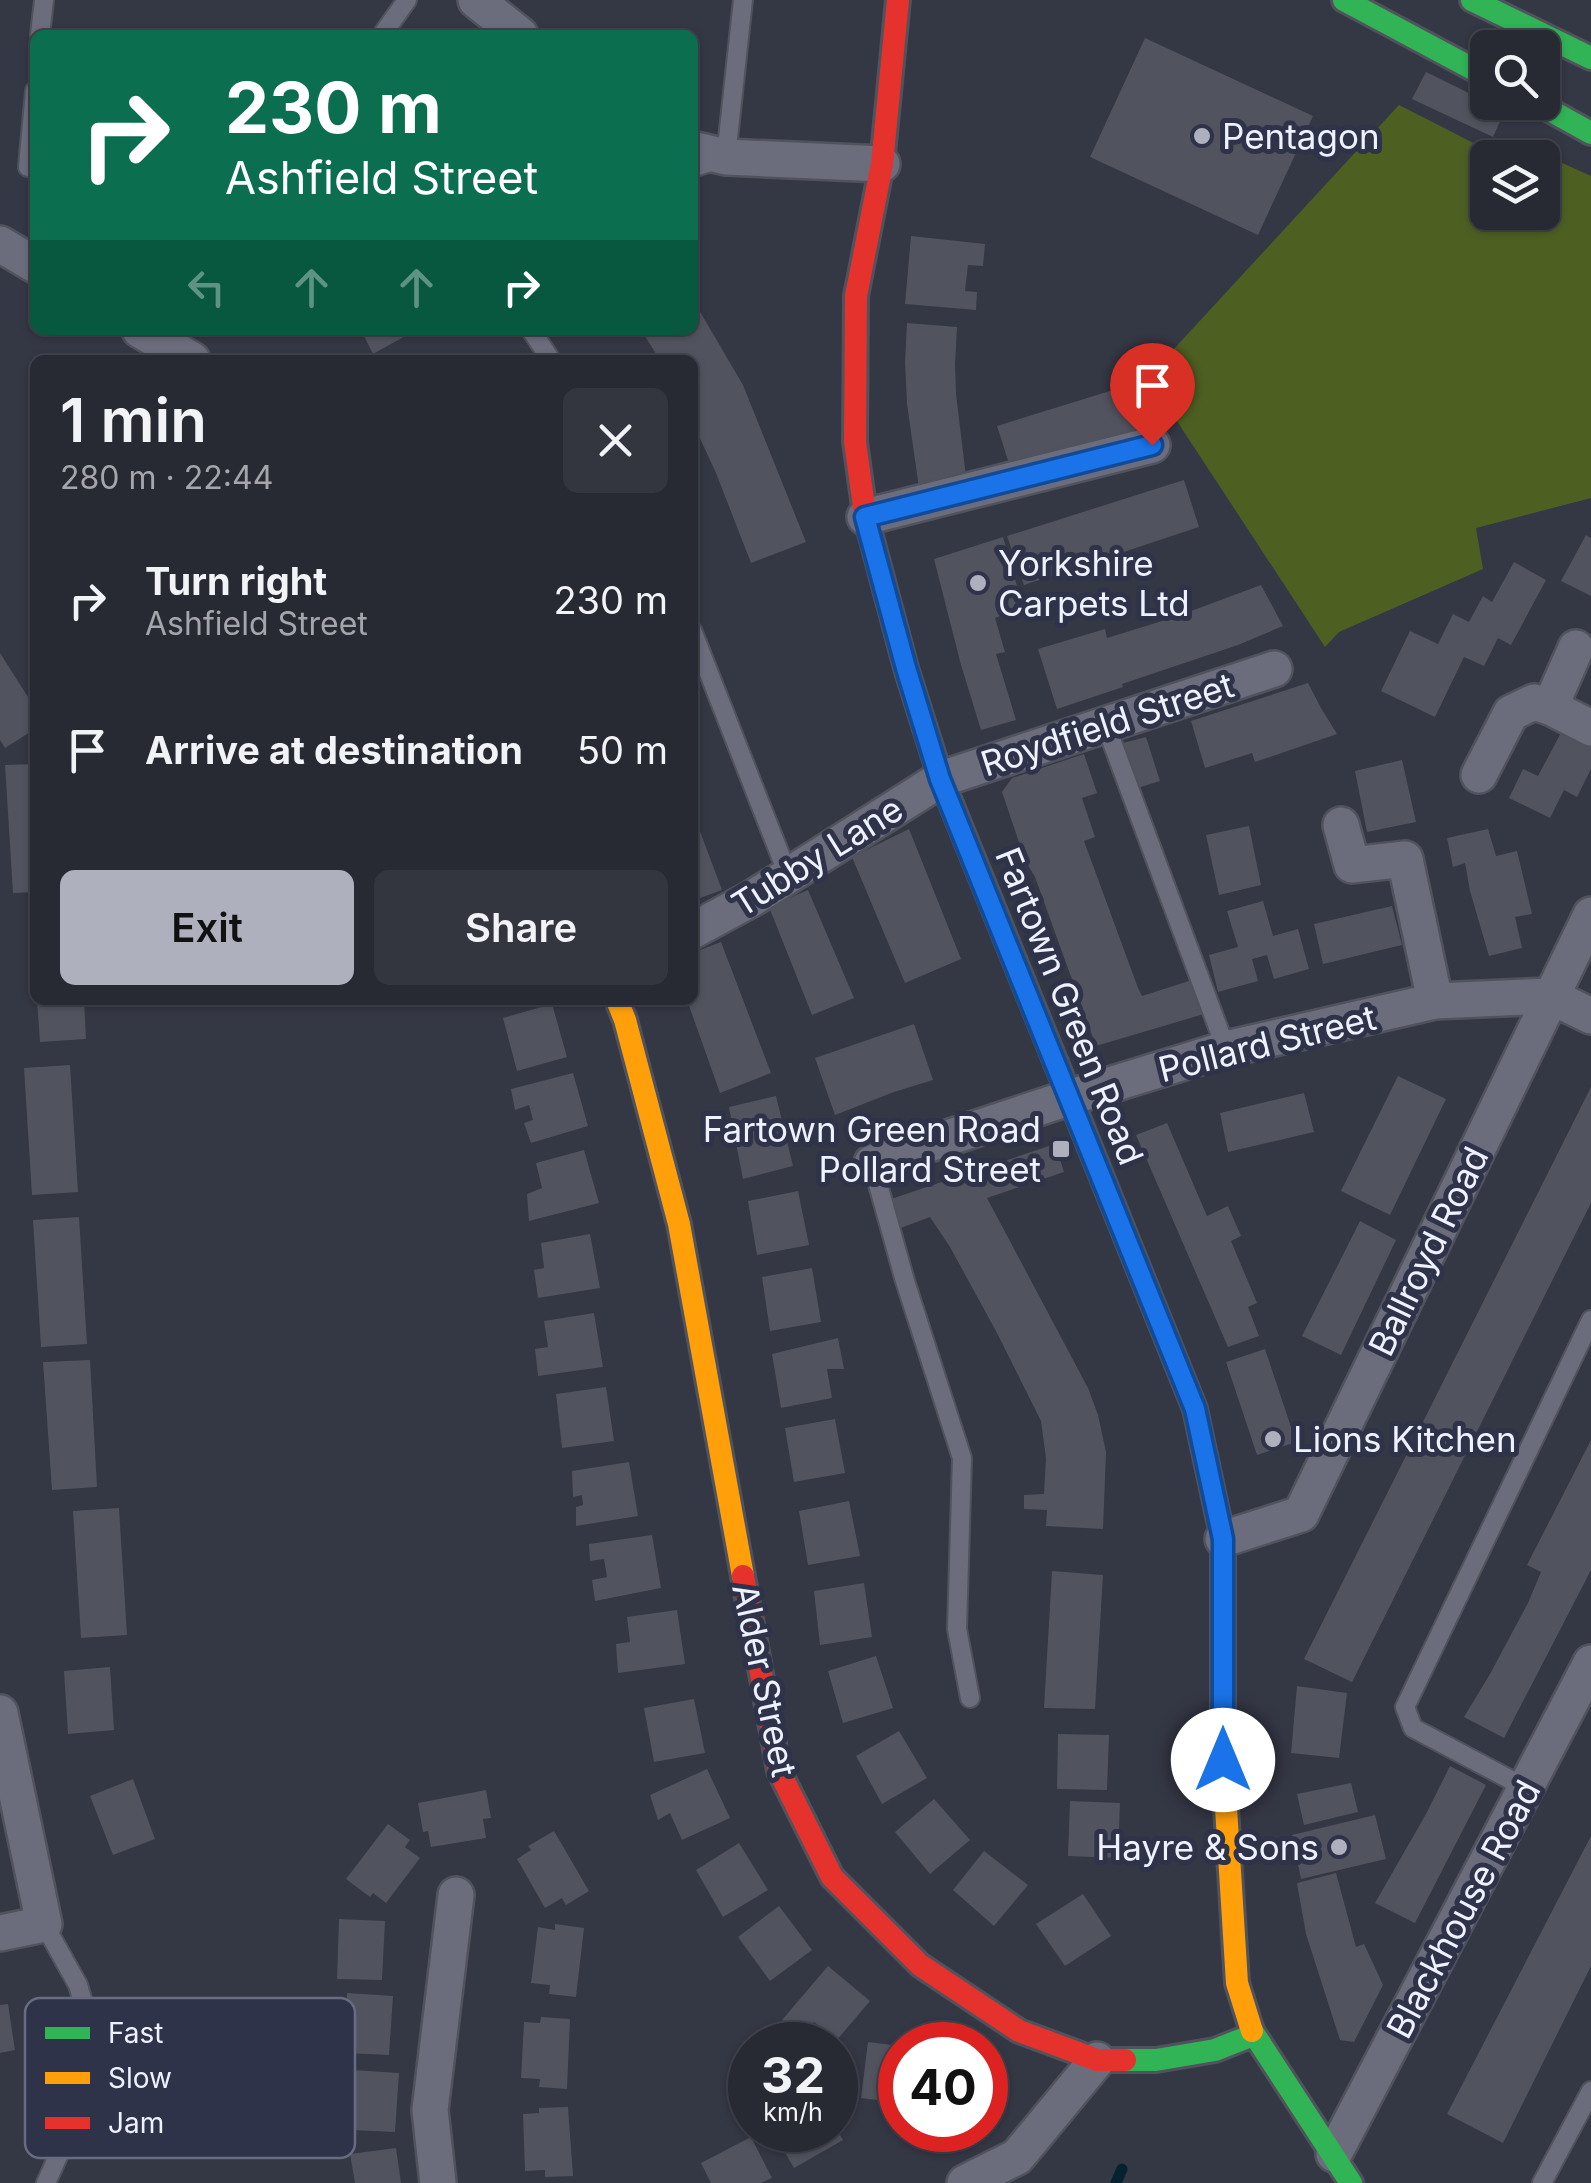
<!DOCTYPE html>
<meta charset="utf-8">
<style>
body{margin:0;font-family:Inter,sans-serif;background:#33353f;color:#f1f3f6;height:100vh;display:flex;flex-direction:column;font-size:38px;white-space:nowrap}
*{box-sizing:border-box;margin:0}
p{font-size:32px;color:#a4a6ac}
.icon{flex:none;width:55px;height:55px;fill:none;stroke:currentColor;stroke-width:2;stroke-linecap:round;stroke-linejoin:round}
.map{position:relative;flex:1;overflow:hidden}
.sheet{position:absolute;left:30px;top:355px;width:668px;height:650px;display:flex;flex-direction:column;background:#272933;border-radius:15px;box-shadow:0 2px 8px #0004,0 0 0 2px #43454e}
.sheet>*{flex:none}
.guide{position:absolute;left:30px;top:30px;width:668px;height:305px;border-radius:15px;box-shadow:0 2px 8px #0004,0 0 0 2px #43454e;background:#0b6e4f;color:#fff;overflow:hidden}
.buttons{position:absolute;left:1470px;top:30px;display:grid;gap:20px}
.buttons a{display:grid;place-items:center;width:90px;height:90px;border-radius:15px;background:#272933;box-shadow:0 2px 8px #0004,0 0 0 2px #43454e;font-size:50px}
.speed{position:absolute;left:728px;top:2022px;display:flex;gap:20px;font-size:50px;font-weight:700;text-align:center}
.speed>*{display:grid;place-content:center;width:130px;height:130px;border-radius:50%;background:#272933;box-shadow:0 2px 8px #0004,0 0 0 2px #43454e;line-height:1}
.speed small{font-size:25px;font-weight:400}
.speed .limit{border:15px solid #d22;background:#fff;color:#111}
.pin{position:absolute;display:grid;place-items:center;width:85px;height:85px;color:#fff;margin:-102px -42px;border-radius:50% 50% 50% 0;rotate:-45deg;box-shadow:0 0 10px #0007}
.pin .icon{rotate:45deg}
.me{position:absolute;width:110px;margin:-55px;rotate:0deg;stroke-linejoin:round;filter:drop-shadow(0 0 8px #0008)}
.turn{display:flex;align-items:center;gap:35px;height:210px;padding:0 30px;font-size:45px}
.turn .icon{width:130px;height:130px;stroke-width:2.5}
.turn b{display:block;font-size:70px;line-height:85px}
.lanes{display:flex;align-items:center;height:95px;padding:0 30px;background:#0003;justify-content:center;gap:50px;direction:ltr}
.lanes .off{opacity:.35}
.round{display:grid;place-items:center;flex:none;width:105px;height:105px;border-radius:15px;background:#33353f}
.head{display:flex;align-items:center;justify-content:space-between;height:170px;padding:0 30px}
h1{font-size:60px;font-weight:600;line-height:75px}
.action{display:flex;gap:20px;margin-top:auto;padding:20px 30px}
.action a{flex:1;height:115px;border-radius:15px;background:#aeb1bd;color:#111;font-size:40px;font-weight:600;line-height:115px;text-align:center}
.action a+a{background:#33353f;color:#f1f3f6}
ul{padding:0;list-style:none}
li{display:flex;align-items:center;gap:30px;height:150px;padding:0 30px}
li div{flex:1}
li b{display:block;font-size:38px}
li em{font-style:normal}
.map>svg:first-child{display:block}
.green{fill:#4d6022;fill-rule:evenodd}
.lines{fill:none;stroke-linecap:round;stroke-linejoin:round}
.stream{stroke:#06222f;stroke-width:11}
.building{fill:#51545e}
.lane-casing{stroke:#50525c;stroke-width:22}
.street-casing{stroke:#50525c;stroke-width:40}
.fast-casing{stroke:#50525c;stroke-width:28}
.slow-casing{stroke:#50525c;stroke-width:28}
.jam-casing{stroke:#50525c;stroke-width:28}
.lane{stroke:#6b6d7d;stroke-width:18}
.street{stroke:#6b6d7d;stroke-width:35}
.fast{stroke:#30b455;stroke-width:22}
.slow{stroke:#ff9f0a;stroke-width:22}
.jam{stroke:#e5322d;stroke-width:22}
.route-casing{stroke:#114b97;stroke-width:25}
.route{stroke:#1a73e8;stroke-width:18}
.poi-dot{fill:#aeb1bd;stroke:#2e334a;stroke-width:4}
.labels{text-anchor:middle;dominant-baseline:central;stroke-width:10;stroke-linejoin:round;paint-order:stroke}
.poi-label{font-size:35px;fill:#eff2fe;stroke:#2e334a;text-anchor:start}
.street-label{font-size:35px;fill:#eff2fe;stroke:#2e334a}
.key{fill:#2e334a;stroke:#686c80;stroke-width:2.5}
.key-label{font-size:28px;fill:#eff2fe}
</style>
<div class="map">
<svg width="1591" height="2183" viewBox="0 0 1591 2183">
<rect width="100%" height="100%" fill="#343744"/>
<path class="green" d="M1399,105L1501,157L1509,139L1591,176V498L1476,528L1483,569L1339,632L1325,647L1148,377ZM1501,158H1542V212H1488V158Z"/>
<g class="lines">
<polyline class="stream" points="1116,2183 1122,2169"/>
</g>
<g class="building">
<polygon points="1145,38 1313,116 1258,235 1090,157"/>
<polygon points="1426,72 1483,100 1480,104 1503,115 1493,137 1412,99"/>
<polygon points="911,236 985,244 983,266 968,265 965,291 977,292 976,310 905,304"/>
<polygon points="692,298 743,385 806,542 751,563 716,473 692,421 692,360 660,360 641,330 692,330"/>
<polygon points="907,323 957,327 955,364 956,394 967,485 920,495 907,404 905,362"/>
<polygon points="361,330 416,330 373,354"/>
<polygon points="1139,382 1155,429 1012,473 997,426"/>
<polygon points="1184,480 1199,527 1024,585 1007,536"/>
<polygon points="1586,535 1591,538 1591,596 1561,581"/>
<polygon points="1003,537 1023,607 995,618 1005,652 996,654 1016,720 981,730 961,665 934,559"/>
<polygon points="1514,562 1546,580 1511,645 1498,638 1484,666 1464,657 1435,717 1381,691 1410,631 1438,644 1453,614 1469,622 1483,596 1492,602"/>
<polygon points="1261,585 1283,626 1238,645 1122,684 1123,687 1057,709 1038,649 1105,629 1107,638 1175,617"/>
<polygon points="0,653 35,708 35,729 5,748 0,740"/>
<polygon points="1308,683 1321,708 1337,734 1255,762 1252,753 1205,768 1191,721"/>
<polygon points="1563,729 1591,743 1591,769 1577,797 1564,790 1550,818 1509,798 1523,769 1538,776"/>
<polygon points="1146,737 1160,781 1134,789 1119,744"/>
<polygon points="1084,754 1097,793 1082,798 1095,837 1084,841 1138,988 1142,996 1192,980 1204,1014 1096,1046 1035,877 1025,860 1002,792 1012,778"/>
<polygon points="1402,760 1416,822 1367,832 1355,771"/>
<polygon points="35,764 35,892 13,893 5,765"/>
<polygon points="692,810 722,890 692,901"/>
<polygon points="1249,826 1261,885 1219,895 1206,835"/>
<polygon points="909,829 961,959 905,983 852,857"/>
<polygon points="1488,829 1496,856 1517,851 1532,914 1515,917 1522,948 1489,956 1470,891 1465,863 1453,867 1447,838"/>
<polygon points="808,890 854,998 812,1015 769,907"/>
<polygon points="1263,901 1273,936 1298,929 1309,969 1274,979 1267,955 1252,959 1258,981 1218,992 1209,955 1238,947 1227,911"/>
<polygon points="1392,906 1402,945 1323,964 1314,924"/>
<polygon points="721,942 771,1073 720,1093 687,1000 692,1000 692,953"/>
<polygon points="37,1000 84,1000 86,1039 40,1042"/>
<polygon points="552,1004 567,1057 517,1071 503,1018"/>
<polygon points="914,1024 933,1080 894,1092 835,1115 815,1058"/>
<polygon points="70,1065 78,1192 32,1195 24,1068"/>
<polygon points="573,1073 588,1126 531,1143 524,1123 533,1120 529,1105 515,1110 511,1089"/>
<polygon points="1398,1076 1446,1099 1390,1215 1341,1191"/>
<polygon points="1591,1087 1591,1203 1352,1682 1304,1659"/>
<polygon points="1304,1093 1314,1132 1228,1152 1220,1113"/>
<polygon points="776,1096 793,1166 743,1179 729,1107"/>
<polygon points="1167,1123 1207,1216 1228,1206 1241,1236 1231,1241 1257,1303 1248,1307 1259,1336 1228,1347 1136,1135"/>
<polygon points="1055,1144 1064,1172 987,1198 1088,1388 1098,1415 1106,1452 1103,1529 1046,1526 1047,1510 1024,1509 1024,1495 1044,1494 1046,1458 1041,1421 997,1333 950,1247 930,1217 898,1229 888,1200"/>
<polygon points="584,1150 599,1203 529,1221 527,1194 542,1188 536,1163"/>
<polygon points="798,1191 809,1245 757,1255 748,1201"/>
<polygon points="79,1217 87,1344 41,1347 33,1220"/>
<polygon points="1360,1221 1396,1240 1341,1355 1302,1336"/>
<polygon points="590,1234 600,1288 538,1298 534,1270 544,1268 541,1243"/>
<polygon points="812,1268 821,1322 770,1331 762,1277"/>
<polygon points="594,1313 603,1367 538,1376 535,1349 548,1347 544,1321"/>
<polygon points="838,1338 844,1369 827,1369 832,1398 781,1408 772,1354"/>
<polygon points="1265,1349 1296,1442 1257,1455 1226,1362"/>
<polygon points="90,1360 97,1487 52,1490 43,1362"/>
<polygon points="606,1387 614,1441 562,1448 556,1394"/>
<polygon points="835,1419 845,1473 794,1482 785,1428"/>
<polygon points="1591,1440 1591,1570 1504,1738 1464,1717 1490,1674 1528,1603 1541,1572 1527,1565"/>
<polygon points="629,1462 638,1516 576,1526 576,1507 583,1505 582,1495 573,1497 572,1471"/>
<polygon points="849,1501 860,1556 808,1565 799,1511"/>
<polygon points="119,1508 127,1635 81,1638 73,1511"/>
<polygon points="652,1535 661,1588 595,1601 592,1580 607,1577 604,1559 590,1561 589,1544"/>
<polygon points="1052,1571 1103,1575 1095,1709 1044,1708"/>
<polygon points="864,1583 872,1637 820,1645 814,1591"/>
<polygon points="677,1610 685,1664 618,1673 616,1644 630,1642 627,1617"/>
<polygon points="876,1656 893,1708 843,1723 828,1671"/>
<polygon points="110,1667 114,1730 68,1734 64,1671"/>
<polygon points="1297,1686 1347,1693 1339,1758 1291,1753"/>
<polygon points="694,1699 705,1753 654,1762 644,1708"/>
<polygon points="899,1731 927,1778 882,1804 856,1756"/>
<polygon points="1058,1734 1109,1735 1107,1790 1057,1789"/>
<polygon points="1450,1766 1486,1785 1415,1923 1375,1903 1426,1814"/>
<polygon points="707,1769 730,1818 682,1840 670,1813 658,1820 650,1795"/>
<polygon points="133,1779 155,1839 113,1855 90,1796"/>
<polygon points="1351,1783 1358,1812 1304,1825 1297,1794"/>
<polygon points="486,1790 491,1818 483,1819 486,1838 431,1847 428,1831 423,1832 418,1803"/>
<polygon points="934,1799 970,1840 930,1874 895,1832"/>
<polygon points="1070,1801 1120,1803 1118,1858 1068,1856"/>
<polygon points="1375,1815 1386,1859 1301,1879 1292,1835"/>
<polygon points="388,1824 410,1840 405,1847 420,1858 386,1903 373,1893 370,1897 346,1879"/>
<polygon points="554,1831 589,1891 566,1905 562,1898 545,1908 517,1859 531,1850 528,1846"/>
<polygon points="1591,1836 1591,1966 1503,2143 1447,2114"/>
<polygon points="739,1843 768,1890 723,1917 696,1870"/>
<polygon points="984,1851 1028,1885 994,1926 953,1890"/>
<polygon points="1336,1873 1356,1947 1364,1944 1383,1985 1354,2042 1340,2040 1306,1934 1297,1883"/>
<polygon points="1083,1894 1111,1936 1065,1966 1036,1924"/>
<polygon points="779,1906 812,1950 770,1981 738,1937"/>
<polygon points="339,1919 385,1921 382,1980 337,1979"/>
<polygon points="555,1924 584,1928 576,1997 549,1994 550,1985 531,1983 538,1927 555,1930"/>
<polygon points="828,1966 870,2001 836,2041 814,2022 801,2034 782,2020"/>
<polygon points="347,1993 393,1996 389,2055 345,2053"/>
<polygon points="8,2004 15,2050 0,2053 0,2005"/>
<polygon points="541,2017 570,2019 567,2089 539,2087 540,2079 521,2078 524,2022 540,2023"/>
<polygon points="868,2042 900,2046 900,2103 861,2098"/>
<polygon points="353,2070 399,2073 395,2132 350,2130"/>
<polygon points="568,2107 573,2176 545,2177 545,2170 525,2171 523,2114 539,2113 539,2108"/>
<polygon points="772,2130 837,2130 843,2140 794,2168"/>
<polygon points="751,2137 772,2178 761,2183 711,2183 701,2163"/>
<polygon points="396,2148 401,2183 355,2183 350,2154"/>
</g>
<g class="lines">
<g class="lane-casing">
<g id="lane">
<polyline points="40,35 44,0"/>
<polyline points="382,35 407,0"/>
<polyline points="28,167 35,91"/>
<polyline points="692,168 726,157 743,0"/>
<polyline points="531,330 551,360"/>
<polyline points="692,630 788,875"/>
<polyline points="1106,726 1226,1049"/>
<polyline points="872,1163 905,1281 962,1458 957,1629 970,1698"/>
<polyline points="1526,1788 1413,1728 1405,1707 1591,1320"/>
<polyline points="44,1924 78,1985 110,2094 68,2134 46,2183"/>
<polyline points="1542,2183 1591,2091"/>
</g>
</g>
<g class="street-casing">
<g id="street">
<polyline points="476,0 520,35"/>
<polyline points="692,149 726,157 882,164"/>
<polyline points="0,244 35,265"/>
<polyline points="140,330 192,360"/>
<polyline points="865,517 1152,445"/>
<polyline points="1550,707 1576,648"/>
<polyline points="1479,775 1511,713 1534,702 1550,707 1591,728"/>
<polyline points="1341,825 1352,865 1405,859 1435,1001"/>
<polyline points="692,931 753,898 941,779 1274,669"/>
<polyline points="872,1163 1071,1097 1226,1049 1435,1001 1550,996 1591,1016"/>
<polyline points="1223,1539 1301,1514 1591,915"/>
<polyline points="0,1713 44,1924 0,1933"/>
<polyline points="1334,2154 1591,1663"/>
<polyline points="438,2183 430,2110 456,1895"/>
<polyline points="965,2183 1017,2157 1097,2060"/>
</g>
</g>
<g class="fast-casing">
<g id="fast">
<polyline points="1344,0 1488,77"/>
<polyline points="1472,0 1591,58"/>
<polyline points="1535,102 1591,133"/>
<polyline points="1056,1063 1195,1409 1223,1539 1223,1638"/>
<polyline points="1252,2031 1351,2183"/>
<polyline points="1125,2060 1156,2060 1215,2050 1253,2035"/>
</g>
</g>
<g class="slow-casing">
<g id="slow">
<polyline points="865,514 906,668 941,779 1056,1063"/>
<polyline points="617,1000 625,1020 679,1224 743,1576"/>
<polyline points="1223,1638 1223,1760 1237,1983 1252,2031"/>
</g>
</g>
<g class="jam-casing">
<g id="jam">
<polyline points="865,514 855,442 856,296 882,164 898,0"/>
<polyline points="743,1576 779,1771 832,1877 920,1965 1019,2031 1097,2060 1125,2060"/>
</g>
</g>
<use href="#lane" class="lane"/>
<use href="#street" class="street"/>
<use href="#fast" class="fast"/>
<use href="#slow" class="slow"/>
<use href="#jam" class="jam"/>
</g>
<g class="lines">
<g class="route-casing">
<polyline id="route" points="1152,445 865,517 906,668 940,779 1195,1409 1223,1539 1223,1760"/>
</g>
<use href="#route" class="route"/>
</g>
<g class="poi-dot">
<circle cx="1202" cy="136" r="10"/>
<circle cx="978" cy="583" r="10"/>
<rect x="1051" y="1139" width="20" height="20" rx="5"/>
<circle cx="1273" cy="1439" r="10"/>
<circle cx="1339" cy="1847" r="10"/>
</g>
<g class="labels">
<g class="poi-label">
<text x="1222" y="136">Pentagon</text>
<text x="998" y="563">Yorkshire<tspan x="998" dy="40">Carpets Ltd</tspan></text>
<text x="1041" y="1129" text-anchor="end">Fartown Green Road<tspan x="1041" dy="40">Pollard Street</tspan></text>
<text x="1293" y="1439">Lions Kitchen</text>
<text x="1319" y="1847" text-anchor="end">Hayre &amp; Sons</text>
</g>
<g class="street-label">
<text transform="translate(1107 724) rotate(-18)">Roydfield Street</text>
<text transform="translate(817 856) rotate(-32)">Tubby Lane</text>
<text transform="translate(1070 1006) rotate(68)">Fartown Green Road</text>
<text transform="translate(1267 1043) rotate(-14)">Pollard Street</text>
<text transform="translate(1428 1251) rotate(-64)">Ballroyd Road</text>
<text transform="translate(765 1680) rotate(78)">Alder Street</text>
<text transform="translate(1463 1909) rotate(-62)">Blackhouse Road</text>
</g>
</g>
<rect x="25" y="1998" width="330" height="160" rx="15" class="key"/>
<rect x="45" y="2027" width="45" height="12" fill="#30b455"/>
<rect x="45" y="2072" width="45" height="12" fill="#ff9f0a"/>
<rect x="45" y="2117" width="45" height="12" fill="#e5322d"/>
<g class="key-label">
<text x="108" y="2043">Fast</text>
<text x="108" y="2088">Slow</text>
<text x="108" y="2133">Jam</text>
</g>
</svg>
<div class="buttons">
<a><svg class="icon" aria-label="search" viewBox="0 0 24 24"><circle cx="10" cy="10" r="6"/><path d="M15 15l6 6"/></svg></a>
<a><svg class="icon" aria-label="layers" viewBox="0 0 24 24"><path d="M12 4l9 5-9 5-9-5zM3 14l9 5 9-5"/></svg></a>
</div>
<div class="speed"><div>32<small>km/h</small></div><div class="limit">40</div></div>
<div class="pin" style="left:1152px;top:445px;background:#d93025"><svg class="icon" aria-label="arrive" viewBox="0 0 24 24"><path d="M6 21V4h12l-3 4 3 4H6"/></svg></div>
<svg class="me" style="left:1223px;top:1760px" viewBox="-20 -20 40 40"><circle r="19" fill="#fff"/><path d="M0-13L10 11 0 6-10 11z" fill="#1a73e8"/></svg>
<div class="guide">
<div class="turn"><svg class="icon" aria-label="right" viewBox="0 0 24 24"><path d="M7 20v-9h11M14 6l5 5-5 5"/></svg><div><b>230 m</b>Ashfield Street</div></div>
<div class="lanes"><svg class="icon off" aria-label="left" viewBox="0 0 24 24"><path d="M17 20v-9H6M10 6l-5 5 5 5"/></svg><svg class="icon off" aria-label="ahead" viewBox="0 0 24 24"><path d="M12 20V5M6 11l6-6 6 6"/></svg><svg class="icon off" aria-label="ahead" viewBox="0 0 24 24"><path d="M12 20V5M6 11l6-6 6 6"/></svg><svg class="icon" aria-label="right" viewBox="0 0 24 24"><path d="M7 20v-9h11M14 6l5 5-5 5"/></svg></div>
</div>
<section class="sheet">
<div class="head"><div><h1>1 min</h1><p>280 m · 22:44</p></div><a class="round"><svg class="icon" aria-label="close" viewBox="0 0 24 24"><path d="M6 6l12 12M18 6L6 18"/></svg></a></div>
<ul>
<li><svg class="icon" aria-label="right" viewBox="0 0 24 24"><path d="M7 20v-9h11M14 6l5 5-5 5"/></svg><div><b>Turn right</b><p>Ashfield Street</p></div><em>230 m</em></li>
<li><svg class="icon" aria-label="arrive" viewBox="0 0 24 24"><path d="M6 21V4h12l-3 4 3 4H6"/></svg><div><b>Arrive at destination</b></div><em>50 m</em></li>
</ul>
<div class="action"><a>Exit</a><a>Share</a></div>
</section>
</div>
